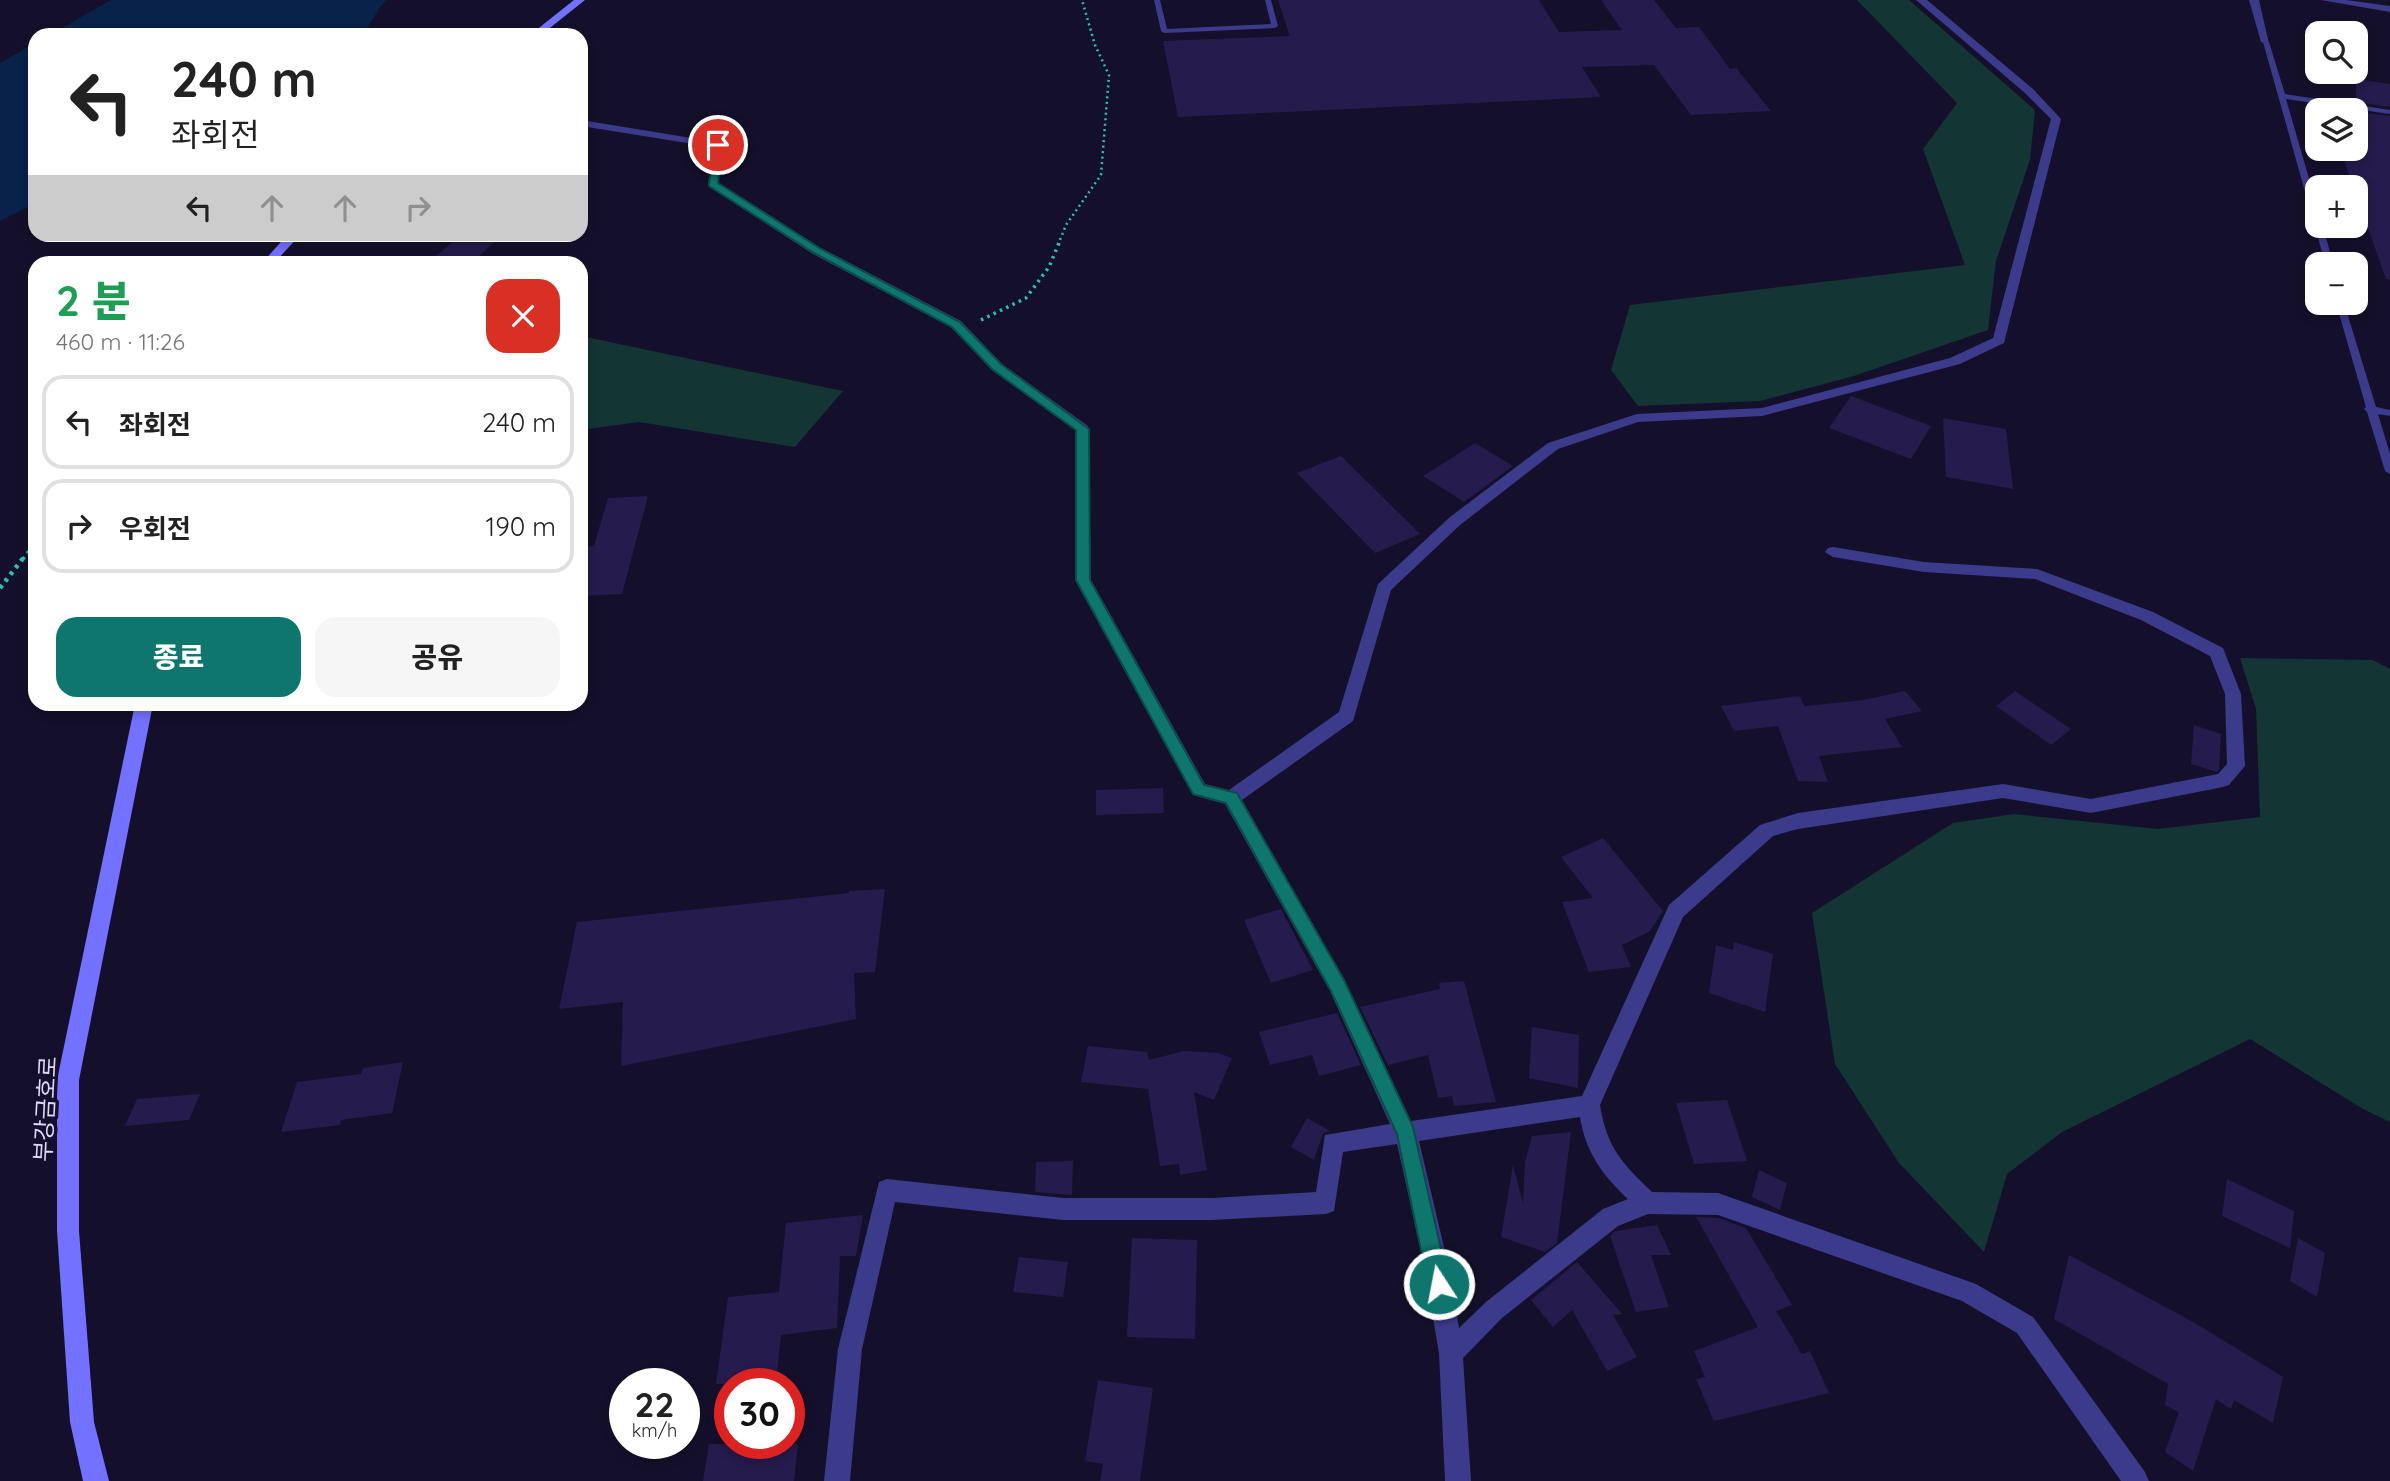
<!DOCTYPE html>
<html lang="ko">
<meta charset="utf-8">
<style>
body{margin:0;font-family:Quicksand,"Noto Sans KR",sans-serif;background:#f6f6f6;color:#222;height:100vh;display:flex;flex-direction:column;font-size:26px;white-space:nowrap}
*{box-sizing:border-box;margin:0}
p{font-size:23px;color:#767676}
.icon{flex:none;width:38px;height:38px;fill:none;stroke:currentColor;stroke-width:2;stroke-linecap:round;stroke-linejoin:round}
.map{position:relative;flex:1;overflow:hidden}
.details{position:absolute;left:28px;top:256px;width:560px;height:455px;display:flex;flex-direction:column;background:#fff;border-radius:21px;box-shadow:0 4px 10px #0003}
.details>*{flex:none}
.guide{position:absolute;left:28px;top:28px;width:560px;height:214px;border-radius:21px;box-shadow:0 4px 10px #0003;background:#fff;color:#222;overflow:hidden}
.fabs{position:absolute;left:2305px;top:21px;display:grid;gap:14px}
.fabs a{display:grid;place-items:center;width:63px;height:63px;border-radius:14px;background:#fff;box-shadow:0 4px 10px #0003;font-size:35px}
.speed{position:absolute;left:609px;top:1368px;display:flex;gap:14px;font-size:35px;font-weight:700;text-align:center}
.speed>*{display:grid;place-content:center;width:91px;height:91px;border-radius:50%;background:#fff;box-shadow:0 4px 10px #0003;line-height:1}
.speed small{font-size:18px;font-weight:400}
.speed .limit{border:10px solid #d22;background:#fff;color:#111}
.pin{position:absolute;display:grid;place-items:center;width:60px;height:60px;color:#fff;margin:-30px;border:4px solid #fff;border-radius:50%;box-shadow:0 2px 7px #0007}
.me{position:absolute;width:77px;margin:-38px;rotate:349deg;stroke-linejoin:round;filter:drop-shadow(0 0 5px #0008)}
.turn{display:flex;align-items:center;gap:24px;height:147px;padding:0 28px;font-size:32px}
.turn .icon{width:91px;height:91px;stroke-width:2.5}
.turn b{display:block;font-size:49px;line-height:60px}
.lanes{display:flex;align-items:center;height:66px;padding:0 28px;background:#0003;justify-content:center;gap:35px;direction:ltr}
.lanes .off{opacity:.35}
.round{display:grid;place-items:center;flex:none;width:74px;height:74px;border-radius:21px;background:#f6f6f6}
.head{display:flex;align-items:center;justify-content:space-between;height:119px;padding:0 28px}
h1{font-size:42px;font-weight:800;line-height:52px;color:#1e9e55}
.cta{display:flex;gap:14px;margin-top:auto;padding:14px 28px}
.cta a{flex:1;height:80px;border-radius:21px;background:#0f766e;color:#fff;font-size:28px;font-weight:800;line-height:80px;text-align:center}
.cta a+a{background:#f6f6f6;color:#222}
ul{padding:0;list-style:none}
li{display:flex;align-items:center;gap:21px;height:94px;margin:0 14px 10px;padding:0 14px;border:4px solid #e0e0e0;border-radius:21px}
li div{flex:1}
li b{display:block;font-size:26px}
li em{font-style:normal}
.map>svg:first-child{display:block}
.green{fill:#133533}
.water{fill:#09224a}
.building{fill:#251b4c}
.lines{fill:none;stroke-linecap:round;stroke-linejoin:round}
.path-far2{stroke:#2dc0b5;stroke-width:2.5;stroke-dasharray:2 3.5;stroke-linecap:butt}
.path-far1{stroke:#2dc0b5;stroke-width:3.5;stroke-dasharray:2.5 4.5;stroke-linecap:butt}
.path{stroke:#2dc0b5;stroke-width:4.5;stroke-dasharray:3.5 5;stroke-linecap:butt}
.lane{fill:#3c3a8b;fill-rule:evenodd}
.street{fill:#3c3a8b;fill-rule:evenodd}
.secondary{fill:#7371ff;fill-rule:evenodd}
.route{fill:#0f766e;stroke:#0a4d48;stroke-width:2}
.labels{text-anchor:middle;dominant-baseline:central;stroke-width:7;stroke-linejoin:round;paint-order:stroke}
.near-street-label{font-size:23px;fill:#dedaff;stroke:#14102b}
</style>
<div class="map">
<svg width="2390" height="1481" viewBox="0 0 2390 1481">
<rect width="100%" height="100%" fill="#14102b"/>
<g class="green">
<polygon points="1857,0 1909,0 2035,110 2030,160 1996,261 1988,330 1854,376 1760,401 1638,406 1611,370 1630,305 1965,265 1923,149 1957,103"/>
<polygon points="581,336 843,391 795,447 639,422 588,429 581,424"/>
<polygon points="2240,658 2373,660 2390,669 2390,1122 2363,1109 2250,1039 2062,1132 2007,1174 1984,1252 1899,1163 1835,1064 1812,913 1953,823 2014,814 2158,829 2260,817 2256,709"/>
</g>
<g class="water">
<path d="M111,0H387C373,11 375,26 357,35H50Z"/>
<polygon points="35,43 35,203 0,221 0,63"/>
</g>
<g class="building">
<polygon points="1278,0 1539,0 1559,32 1622,30 1601,0 1654,0 1676,28 1699,27 1730,69 1736,68 1771,111 1691,115 1654,65 1582,67 1601,97 1178,117 1163,41 1290,36"/>
<polygon points="2356,79 2390,84 2390,107 2356,102"/>
<polygon points="2356,112 2390,116 2390,279 2386,279 2340,149 2356,149"/>
<polygon points="462,234 504,234 472,262 429,262"/>
<polygon points="1851,396 1931,426 1911,459 1829,428"/>
<polygon points="1943,418 2006,429 2013,489 1946,477"/>
<polygon points="1475,443 1513,466 1464,502 1423,476"/>
<polygon points="1341,456 1420,534 1375,553 1297,473"/>
<polygon points="648,496 622,594 581,596 581,547 594,546 608,498"/>
<polygon points="1905,691 1922,711 1885,719 1902,747 1819,756 1828,782 1798,781 1778,726 1734,731 1721,706 1799,696 1805,706 1864,700"/>
<polygon points="2015,691 2071,729 2051,745 1996,706"/>
<polygon points="2194,725 2221,734 2219,769 2217,772 2191,764"/>
<polygon points="1163,788 1164,813 1096,815 1096,790"/>
<polygon points="1603,838 1663,911 1650,931 1622,945 1631,967 1589,972 1562,902 1593,898 1561,857"/>
<polygon points="885,889 875,972 854,973 856,1019 621,1066 623,1002 559,1009 577,922 849,893 849,891"/>
<polygon points="1281,909 1313,970 1271,983 1244,920"/>
<polygon points="1734,942 1773,954 1765,1012 1709,993 1716,945 1733,950"/>
<polygon points="1464,981 1496,1102 1454,1106 1452,1096 1438,1098 1428,1055 1388,1065 1360,1007 1440,989 1439,983"/>
<polygon points="1337,1013 1361,1065 1319,1076 1312,1055 1270,1065 1259,1032"/>
<polygon points="1532,1027 1579,1035 1578,1088 1529,1078"/>
<polygon points="1088,1046 1147,1052 1149,1060 1184,1051 1218,1053 1232,1058 1214,1100 1194,1092 1207,1170 1180,1175 1179,1164 1160,1166 1148,1089 1081,1082"/>
<polygon points="403,1062 392,1113 341,1120 340,1125 281,1132 297,1082 361,1074 363,1068"/>
<polygon points="200,1094 189,1120 125,1126 137,1099"/>
<polygon points="1727,1100 1747,1161 1694,1164 1676,1103"/>
<polygon points="1307,1118 1330,1131 1323,1133 1314,1160 1291,1147"/>
<polygon points="1571,1132 1557,1243 1545,1252 1501,1237 1513,1165 1523,1203 1525,1162 1532,1136"/>
<polygon points="1073,1161 1072,1195 1035,1192 1036,1162"/>
<polygon points="1759,1170 1787,1183 1780,1210 1752,1197"/>
<polygon points="2227,1179 2294,1211 2290,1248 2222,1216"/>
<polygon points="863,1215 856,1256 840,1256 837,1328 781,1335 776,1384 716,1384 728,1297 779,1292 786,1223"/>
<polygon points="1696,1217 1718,1218 1746,1228 1792,1305 1776,1311 1802,1354 1810,1351 1829,1393 1714,1421 1696,1379 1705,1377 1694,1351 1758,1327"/>
<polygon points="1657,1225 1671,1255 1651,1255 1669,1307 1636,1312 1610,1236 1615,1231"/>
<polygon points="1132,1238 1197,1240 1195,1339 1127,1337"/>
<polygon points="2298,1238 2325,1253 2317,1297 2290,1281"/>
<polygon points="2069,1255 2195,1323 2283,1377 2273,1423 2234,1400 2231,1409 2216,1399 2193,1471 2165,1452 2179,1412 2165,1405 2168,1384 2054,1319"/>
<polygon points="1019,1257 1068,1262 1063,1297 1013,1292"/>
<polygon points="1577,1262 1622,1314 1613,1315 1637,1357 1607,1371 1572,1310 1553,1327 1531,1300"/>
<polygon points="1098,1380 1153,1388 1140,1481 1100,1481 1103,1464 1085,1461"/>
<polygon points="709,1444 798,1444 794,1481 703,1481"/>
</g>
<g class="lines">
<polyline class="path-far2" points="1058,245 1066,225 1101,175 1109,75 1095,45 1082,0"/>
<g class="path-far1">
<polyline points="981,320 1026,298 1049,267 1059,243"/>
<polyline points="23,559 35,543"/>
</g>
<polyline class="path" points="0,588 24,557"/>
<g class="lane">
<polygon points="1154,0 1160,0 1167,29 1271,24 1265,0 1271,0 1278,26 1275,28 1164,33 1161,31"/>
<polygon points="2266,40 2269,42 2285,94 2390,110 2390,114 2286,99 2317,206 2317,222 2313,220 2263,42"/>
<polygon points="2317,224 2317,226 2323,226 2333,264 2325,264 2315,226"/>
<polygon points="2336,303 2344,303 2376,407 2390,410 2390,416 2378,414 2390,454 2390,474 2385,471 2367,412 2364,409 2366,407"/>
</g>
<g class="street">
<path d="M1916,0H1927L2033,89L2061,119L2004,343L1960,364L1762,416L1638,422L1558,449L1460,525L1391,590L1353,721L1242,800L1344,979L1411,1121L1582,1096L1669,905L1760,825L1798,813L2003,784L2091,799L2218,774L2227,764L2225,694L2210,656L2141,620L2035,579L1924,572L1833,557L1825,552L1828,548L1833,547L1924,562L2037,569L2153,612L2223,648L2241,694L2245,766L2229,785L2223,787L2091,813L2003,798L1798,829L1773,836L1683,917L1600,1105C1607,1148 1622,1163 1652,1192L1718,1193L1976,1284L2033,1317L2145,1472L2149,1481H2121L2017,1333L1962,1301L1718,1215L1648,1214L1618,1226L1502,1318L1463,1358L1471,1481H1445L1439,1353L1423,1260L1397,1144L1343,1152L1334,1211L1326,1214L1212,1220H1063L895,1202L862,1349L850,1481H824L838,1349L879,1182L887,1179L1063,1198H1212L1316,1192L1325,1135L1390,1124L1330,991L1225,804L1193,795L1075,580L1076,431L992,370L951,327L813,254L708,186L712,147L581,126V120L722,143L718,183L821,248L961,321L1002,364L1088,426L1091,580L1205,784L1229,790L1339,712L1378,584L1450,517L1548,443L1637,414L1762,408L1950,358L1993,338L2051,119L2025,93ZM1580,1117C1585,1151 1603,1176 1628,1199L1603,1209L1486,1302L1459,1328L1447,1260L1419,1141Z"/>
<polygon points="2249,0 2259,0 2269,44 2261,42"/>
<polygon points="2321,0 2346,0 2390,6 2390,12"/>
</g>
<g class="secondary">
<polygon points="574,0 585,0 541,35 530,35"/>
<polygon points="288,234 301,234 275,262 263,262"/>
<polygon points="135,704 153,704 79,1080 79,1231 94,1422 109,1481 83,1481 70,1422 57,1231 57,1080"/>
</g>
</g>
<polygon class="route" points="718,142 723,145 718,183 821,249 960,322 1002,365 1089,429 1090,580 1204,785 1237,793 1344,980 1413,1127 1449,1284 1446,1291 1439,1294 1431,1291 1428,1284 1397,1134 1331,991 1226,803 1193,794 1076,580 1076,430 993,370 952,327 814,253 709,186 713,145"/>
<g class="labels">
<g class="near-street-label">
<text transform="translate(45 1109) rotate(-87)">부강금호로</text>
</g>
</g>
</svg>
<div class="fabs">
<a><svg class="icon" aria-label="search" viewBox="0 0 24 24"><circle cx="10" cy="10" r="6"/><path d="M15 15l6 6"/></svg></a>
<a><svg class="icon" aria-label="layers" viewBox="0 0 24 24"><path d="M12 4l9 5-9 5-9-5zM3 14l9 5 9-5"/></svg></a>
<a>+</a>
<a>−</a>
</div>
<div class="speed"><div>22<small>km/h</small></div><div class="limit">30</div></div>
<div class="pin" style="left:718px;top:145px;background:#d93025"><svg class="icon" aria-label="arrive" viewBox="0 0 24 24"><path d="M6 21V4h12l-3 4 3 4H6"/></svg></div>
<svg class="me" style="left:1439px;top:1284px" viewBox="-20 -20 40 40"><circle r="17" fill="#0f766e" stroke="#fff" stroke-width="3"/><path d="M0-11L8 9 0 5-8 9z" fill="#fff"/></svg>
<div class="guide">
<div class="turn"><svg class="icon" aria-label="left" viewBox="0 0 24 24"><path d="M17 20v-9H6M10 6l-5 5 5 5"/></svg><div><b>240 m</b>좌회전</div></div>
<div class="lanes"><svg class="icon" aria-label="left" viewBox="0 0 24 24"><path d="M17 20v-9H6M10 6l-5 5 5 5"/></svg><svg class="icon off" aria-label="ahead" viewBox="0 0 24 24"><path d="M12 20V5M6 11l6-6 6 6"/></svg><svg class="icon off" aria-label="ahead" viewBox="0 0 24 24"><path d="M12 20V5M6 11l6-6 6 6"/></svg><svg class="icon off" aria-label="right" viewBox="0 0 24 24"><path d="M7 20v-9h11M14 6l5 5-5 5"/></svg></div>
</div>
<section class="details">
<div class="head"><div><h1>2 분</h1><p>460 m · 11:26</p></div><a class="round" style="background:#d93025;color:#fff"><svg class="icon" aria-label="close" viewBox="0 0 24 24"><path d="M6 6l12 12M18 6L6 18"/></svg></a></div>
<ul>
<li><svg class="icon" aria-label="left" viewBox="0 0 24 24"><path d="M17 20v-9H6M10 6l-5 5 5 5"/></svg><div><b>좌회전</b></div><em>240 m</em></li>
<li><svg class="icon" aria-label="right" viewBox="0 0 24 24"><path d="M7 20v-9h11M14 6l5 5-5 5"/></svg><div><b>우회전</b></div><em>190 m</em></li>
</ul>
<div class="cta"><a>종료</a><a>공유</a></div>
</section>
</div>
